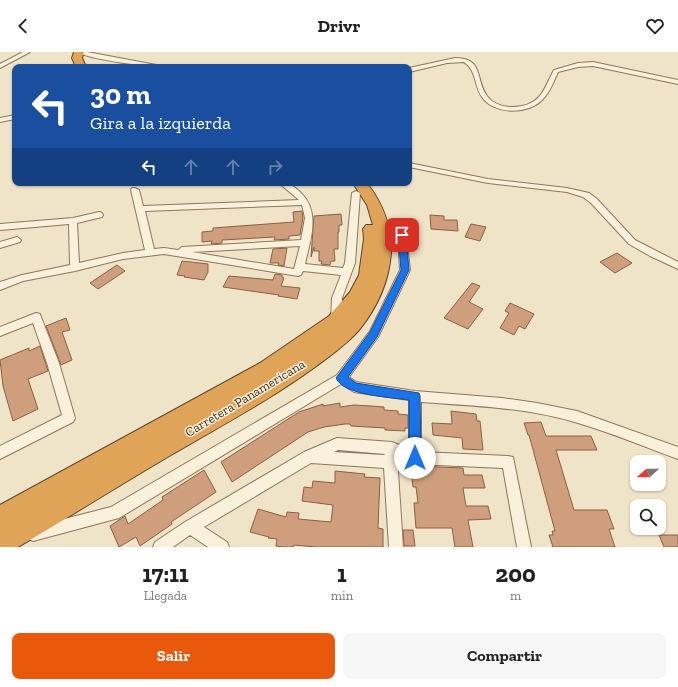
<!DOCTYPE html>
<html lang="es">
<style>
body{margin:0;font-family:"Zilla Slab",serif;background:#f6f6f6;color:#222;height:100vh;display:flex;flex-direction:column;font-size:15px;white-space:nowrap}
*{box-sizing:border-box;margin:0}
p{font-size:13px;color:#767676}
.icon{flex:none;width:22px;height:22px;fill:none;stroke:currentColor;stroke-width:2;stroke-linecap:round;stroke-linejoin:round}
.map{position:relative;height:495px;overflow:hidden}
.sheet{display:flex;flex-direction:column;background:#fff;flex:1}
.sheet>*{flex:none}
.hud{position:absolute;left:12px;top:12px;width:400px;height:122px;border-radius:8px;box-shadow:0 1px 3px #0004;background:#1a4fa0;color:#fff;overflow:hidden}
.needle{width:26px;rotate:249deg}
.fabs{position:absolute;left:630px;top:403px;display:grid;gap:8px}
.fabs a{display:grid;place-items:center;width:36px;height:36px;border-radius:8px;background:#fff;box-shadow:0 1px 3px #0004;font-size:20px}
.pin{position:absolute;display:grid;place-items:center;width:34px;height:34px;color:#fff;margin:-17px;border-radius:8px;box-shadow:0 2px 6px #0006}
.me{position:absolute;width:44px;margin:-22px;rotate:0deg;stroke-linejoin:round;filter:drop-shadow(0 0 3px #0008)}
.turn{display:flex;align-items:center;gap:14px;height:84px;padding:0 12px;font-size:18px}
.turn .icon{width:52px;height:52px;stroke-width:2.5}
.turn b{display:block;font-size:28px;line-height:34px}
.lanes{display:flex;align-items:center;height:38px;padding:0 12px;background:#0003;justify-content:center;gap:20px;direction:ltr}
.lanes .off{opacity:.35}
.eta{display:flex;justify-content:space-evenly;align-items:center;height:68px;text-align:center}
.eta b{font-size:24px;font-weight:800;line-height:28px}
.button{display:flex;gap:8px;margin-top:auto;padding:8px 12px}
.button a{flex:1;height:46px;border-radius:8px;background:#ea580c;color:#fff;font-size:16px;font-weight:800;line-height:46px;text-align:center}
.button a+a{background:#f6f6f6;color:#222}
header{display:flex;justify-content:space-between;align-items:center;height:52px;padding:0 12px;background:#fff;font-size:18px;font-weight:800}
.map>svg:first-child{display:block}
.building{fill:#cf9f7d;stroke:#8d5f41}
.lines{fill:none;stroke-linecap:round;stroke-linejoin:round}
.street-casing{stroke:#8d765c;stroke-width:2}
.highway-casing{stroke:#5b4430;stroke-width:2}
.street{fill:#faf1dc;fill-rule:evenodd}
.highway{fill:#e0a458;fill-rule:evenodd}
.route{fill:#1a73e8;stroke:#114b97}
.labels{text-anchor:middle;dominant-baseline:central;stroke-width:3;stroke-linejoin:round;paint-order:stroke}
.street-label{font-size:13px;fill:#3d2e20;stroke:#f7eed8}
</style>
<header><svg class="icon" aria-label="back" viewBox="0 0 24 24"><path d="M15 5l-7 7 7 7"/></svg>Drivr<svg class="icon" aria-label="heart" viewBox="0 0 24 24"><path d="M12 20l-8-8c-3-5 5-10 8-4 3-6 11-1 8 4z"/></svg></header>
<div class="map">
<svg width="678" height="495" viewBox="0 0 678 495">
<rect width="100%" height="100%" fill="#f0e4c8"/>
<g class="building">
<polygon points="302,159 303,166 300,183 289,184 289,187 274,188 275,185 222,188 222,191 211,192 212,189 202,190 202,180 213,179 213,176 294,170 293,160"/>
<polygon points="341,162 342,173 339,173 339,180 338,180 338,197 334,197 335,209 331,209 330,213 321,212 322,209 319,209 319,199 314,199 314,195 311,205 314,164"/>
<polygon points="430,163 444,164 444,168 457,168 458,179 431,177"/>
<polygon points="471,172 486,175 480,189 465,185"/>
<polygon points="287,196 284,214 278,213 279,211 270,211 273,197"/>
<polygon points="617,201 632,211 615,221 600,210"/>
<polygon points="182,209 208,212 208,220 204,228 184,225 185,224 177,223"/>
<polygon points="117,213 125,219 98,237 90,231"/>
<polygon points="275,222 282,223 282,225 284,226 281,234 300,236 297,247 278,244 279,243 223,235 229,224 273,228"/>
<polygon points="472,231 480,234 469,250 483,257 468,277 444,266"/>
<polygon points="510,251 534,262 525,277 519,274 514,283 500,276 509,261 505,259"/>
<polygon points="66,266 70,278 62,280 72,308 61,313 46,274"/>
<polygon points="40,294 48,319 28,327 38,357 13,369 3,334 0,308 29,296 29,299"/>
<polygon points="340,351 340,355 354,353 371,354 384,355 384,358 398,359 398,362 408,363 408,376 405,376 405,379 385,378 385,376 351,374 350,372 345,372 324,375 308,380 232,430 221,410 299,360 323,352 323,354"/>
<polygon points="451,359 476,362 477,369 480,369 483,398 463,397 462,386 433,383 432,371 452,372"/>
<polygon points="541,370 546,384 591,384 597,398 556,398 574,458 607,458 614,477 609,477 615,495 553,495 549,483 553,483 552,479 555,479 529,383 528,383 524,371"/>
<polygon points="415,414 463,416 464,423 482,423 485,436 463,436 466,454 488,454 491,467 468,468 473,495 455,495 452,476 416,476 414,451 418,451 416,435 413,435 411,419 415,419"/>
<polygon points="204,418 216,440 171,470 172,472 140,494 136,485 119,495 110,474 125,464 128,472 163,448 162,445"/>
<polygon points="335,419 365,422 364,425 380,426 378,476 383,477 383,495 316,495 294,493 293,495 284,495 276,494 277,487 268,486 269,485 250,480 258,457 286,465 287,460 299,461 298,467 331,470 333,453 302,449 304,435 312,436 313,429 335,431"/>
<polygon points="403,478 413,478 415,494 404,494"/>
<polygon points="659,483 678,483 678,495 664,495"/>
</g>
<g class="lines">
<g class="street-casing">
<g id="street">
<polygon points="23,0 30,0 0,16 0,12"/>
<path d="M77,0H87L167,15C149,15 91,8 77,0Z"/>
<path d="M455,6C484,6 475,27 487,44C498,59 527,58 539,45C546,37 549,26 554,18L578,11L593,10L678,28V32L593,14L578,15L558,20C554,29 550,40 543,47C529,63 494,63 482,45C474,34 477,19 464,10L447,11L409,20V16Z"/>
<polygon points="15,63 15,67 0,70 0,66"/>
<polygon points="409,111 488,127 567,136 589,141 597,147 635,188 678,210 678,217 650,204 629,192 591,151 583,145 567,140 488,131 409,115"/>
<path d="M279,131C289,131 294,134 301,141C321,160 310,189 305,212L343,216L345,211L352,141L356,139L360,141L355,211L342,246L341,268L340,271H332L331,268L332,246L341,223L303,219L301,223L298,224L164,202L123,207L75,219L23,229L0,238V230L22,223L70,213L69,172L0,178V172L73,166L99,160L102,161L103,163L102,165L77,171L79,211L123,201L145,198L131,138L132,136H135L139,138L143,154L299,148ZM302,153L305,166L301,188L182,195L178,198L164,196L154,197L145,159ZM300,194L294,217L192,200Z"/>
<path d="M380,165L406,183L410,218L378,285L349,325L356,330L415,339L502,346L537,351L577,359L678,395V407C645,395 612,381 578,371C527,355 473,354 421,350V400L508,404L513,405L531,495H517L503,416L415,412L397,405L403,495H389L384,416L311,411L204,475L227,490L229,495H208L190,483L173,495H153L155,490L185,470L304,400L337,386L392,390L409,397V348L354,340L341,332L119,466L33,489L28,487L26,482L28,477L33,475L111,455L337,323L370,279L400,218L398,184L377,170L376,168L377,166ZM338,398L385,402L384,403L334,400Z"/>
<polygon points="17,185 21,188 20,190 0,196 0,190"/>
<polygon points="36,261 40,262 41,265 59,311 75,366 73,370 0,407 0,394 62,363 47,311 33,271 0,284 0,275"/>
</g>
</g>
<g class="highway-casing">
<g id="highway">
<polygon points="74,0 84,0 82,6 86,15 76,15 72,6"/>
<path d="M353,131H367C383,152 392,174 391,201C389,229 377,256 359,278C347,292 331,303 315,315C270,348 220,374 171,403C120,433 69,465 18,495H0V453L260,311L329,264L350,240L359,223L364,187L363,177L366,173H373L367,153Z"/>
</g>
</g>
<use href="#street" class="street"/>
<use href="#highway" class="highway"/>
</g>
<path class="route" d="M399,181H402L406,183L409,218L377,285L348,325L356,331L419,341L420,344L421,406L419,410L415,411L410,410L409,406V348C392,345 344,344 336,326L370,280L401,218L398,183Z"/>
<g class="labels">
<g class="street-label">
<text transform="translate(245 346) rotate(-31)">Carretera Panamericana</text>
</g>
</g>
</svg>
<div class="fabs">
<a><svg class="needle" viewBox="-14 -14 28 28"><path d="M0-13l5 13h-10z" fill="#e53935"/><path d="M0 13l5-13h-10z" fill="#767676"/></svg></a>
<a><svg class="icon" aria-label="search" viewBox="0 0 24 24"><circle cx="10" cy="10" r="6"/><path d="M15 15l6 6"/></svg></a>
</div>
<div class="pin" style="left:402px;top:183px;background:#d93025"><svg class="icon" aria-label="arrive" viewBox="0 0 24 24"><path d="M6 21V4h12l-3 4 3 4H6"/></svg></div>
<svg class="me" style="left:415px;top:406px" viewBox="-20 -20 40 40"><circle r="19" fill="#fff"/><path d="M0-13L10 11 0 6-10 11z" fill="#1a73e8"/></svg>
<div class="hud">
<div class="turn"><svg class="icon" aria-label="left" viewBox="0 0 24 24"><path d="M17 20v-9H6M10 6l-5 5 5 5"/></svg><div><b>30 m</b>Gira a la izquierda</div></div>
<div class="lanes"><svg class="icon" aria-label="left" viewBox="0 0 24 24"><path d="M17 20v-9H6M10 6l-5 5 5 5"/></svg><svg class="icon off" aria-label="ahead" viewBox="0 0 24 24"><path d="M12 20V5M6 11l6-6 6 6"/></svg><svg class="icon off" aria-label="ahead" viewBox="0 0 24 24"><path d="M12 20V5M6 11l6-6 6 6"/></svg><svg class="icon off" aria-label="right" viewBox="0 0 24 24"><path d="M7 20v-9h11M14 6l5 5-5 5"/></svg></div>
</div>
</div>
<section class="sheet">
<div class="eta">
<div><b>17:11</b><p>Llegada</p></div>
<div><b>1</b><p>min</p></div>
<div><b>200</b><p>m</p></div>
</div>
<div class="button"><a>Salir</a><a>Compartir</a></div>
</section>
